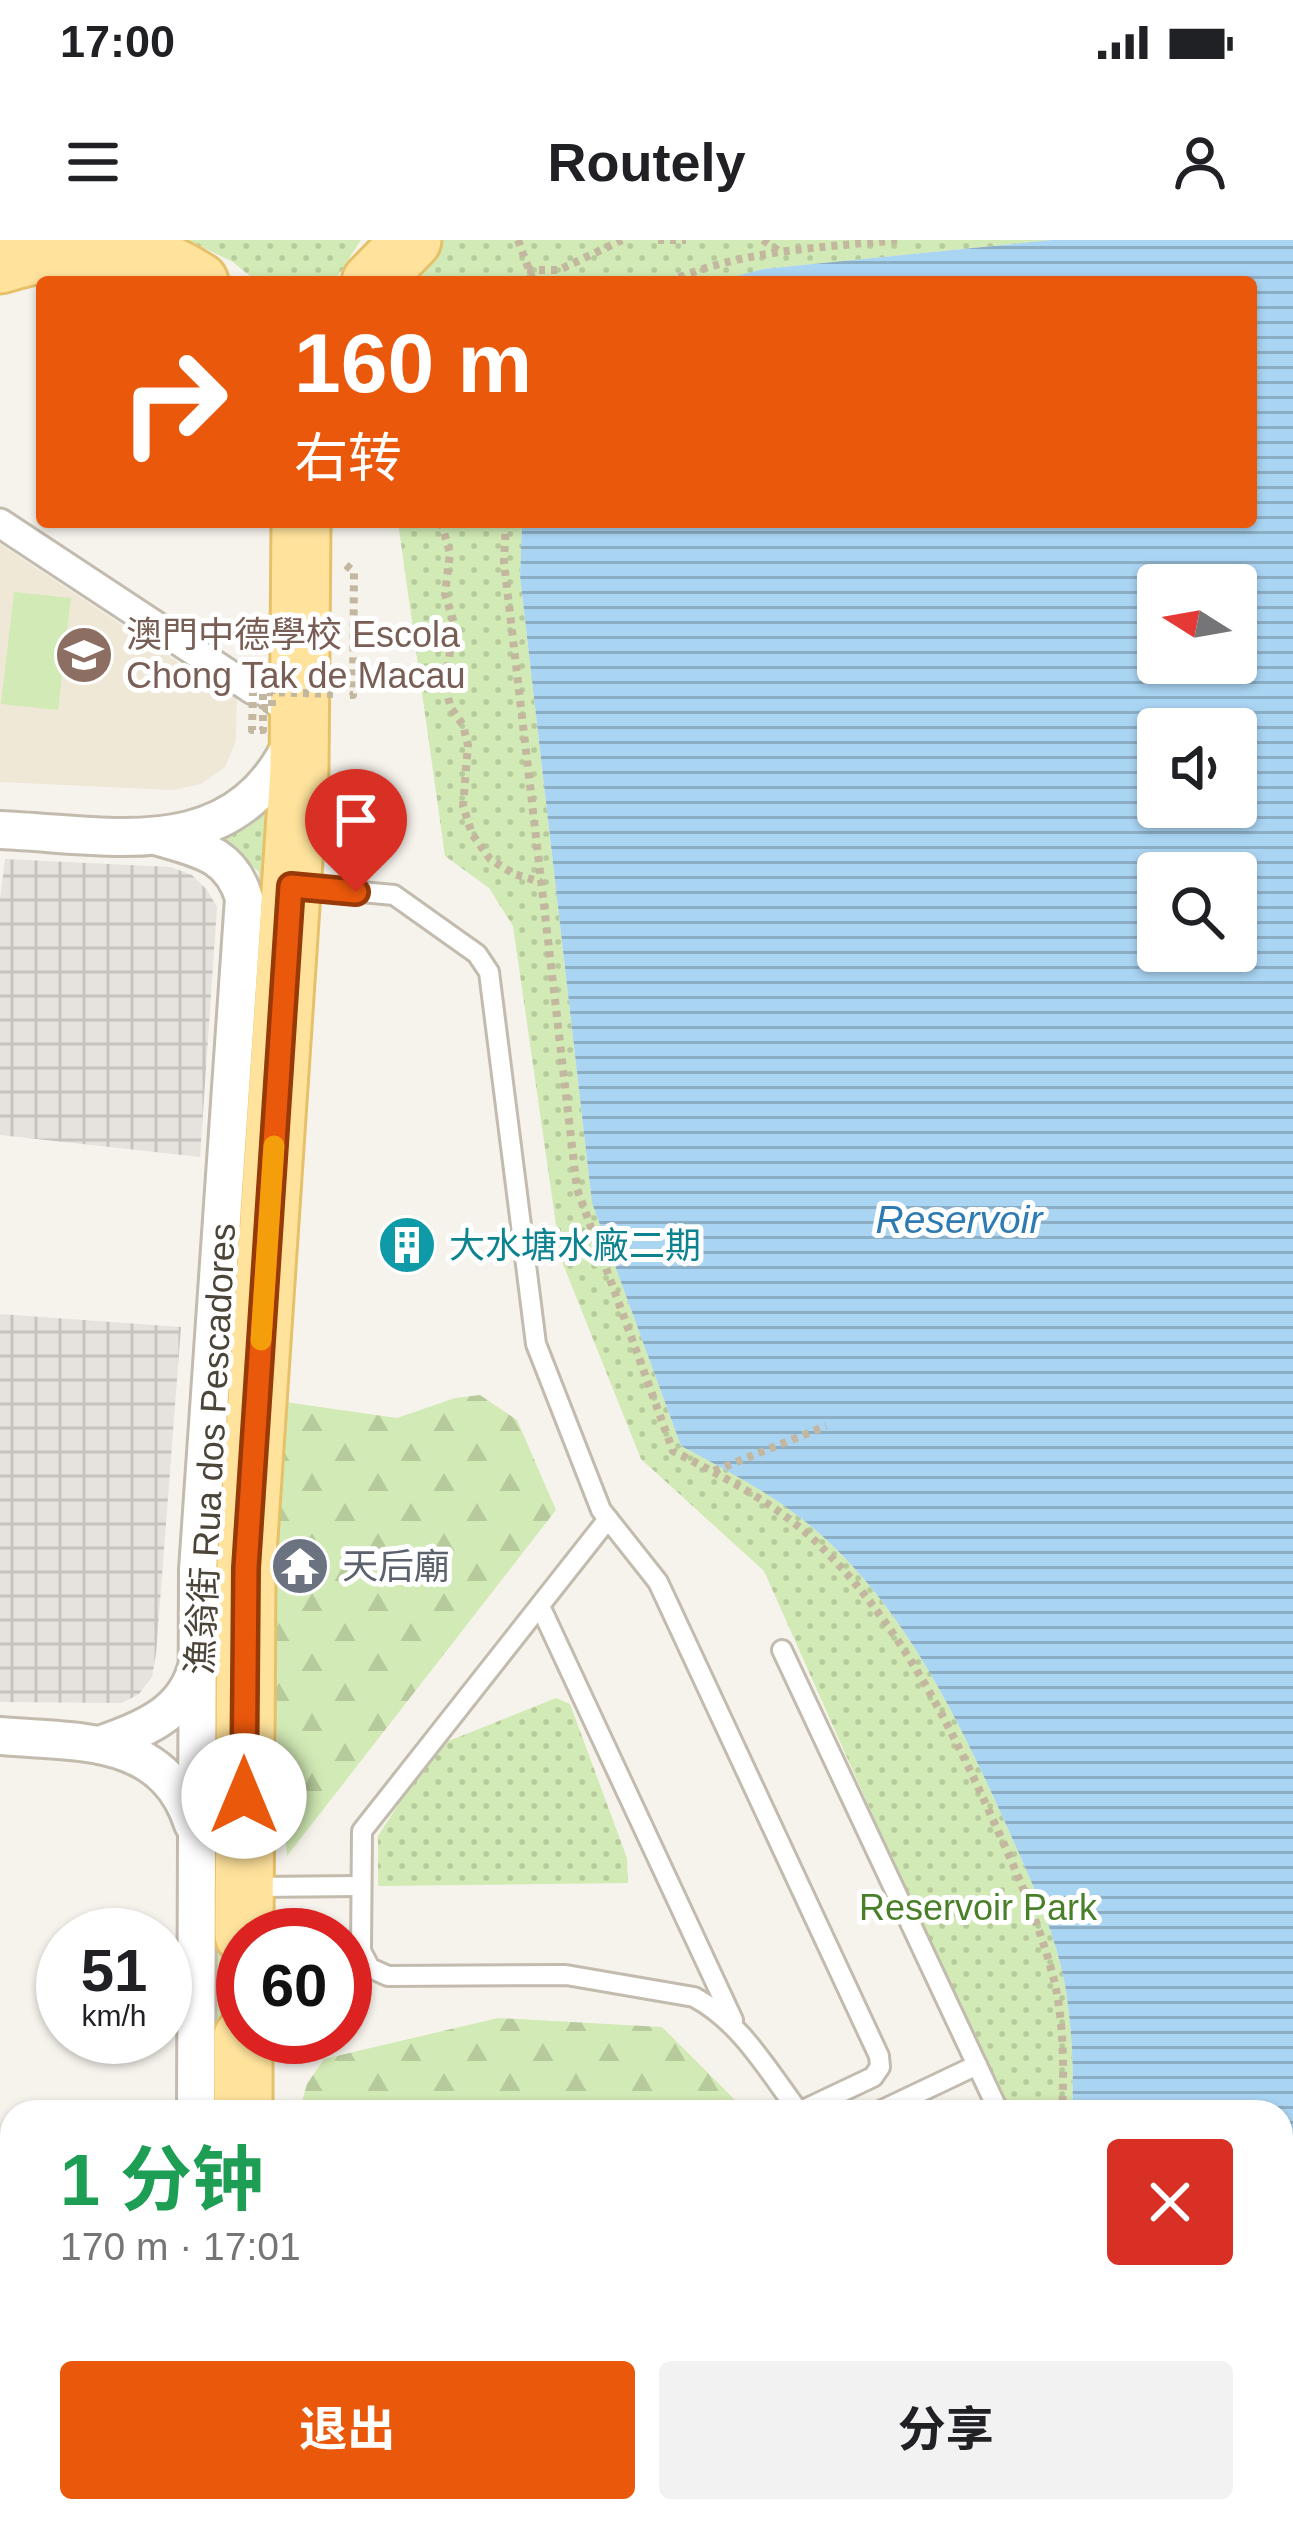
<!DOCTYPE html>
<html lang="zh">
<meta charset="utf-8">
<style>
body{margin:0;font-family:Arial,"Noto Sans SC",sans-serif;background:#f2f2f2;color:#202124;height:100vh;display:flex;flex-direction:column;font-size:45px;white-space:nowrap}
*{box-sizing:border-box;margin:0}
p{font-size:39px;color:#757577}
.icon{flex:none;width:66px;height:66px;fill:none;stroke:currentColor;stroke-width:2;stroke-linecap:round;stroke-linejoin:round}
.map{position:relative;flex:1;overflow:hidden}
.drawer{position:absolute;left:0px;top:1860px;width:1293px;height:423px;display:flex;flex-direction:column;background:#fff;border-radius:36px 36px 0 0;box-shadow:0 3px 9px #0004}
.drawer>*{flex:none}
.hud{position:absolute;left:36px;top:36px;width:1221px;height:252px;border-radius:12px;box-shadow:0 3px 9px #0004;background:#ea580c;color:#fff;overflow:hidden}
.needle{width:78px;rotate:281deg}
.controls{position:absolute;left:1137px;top:324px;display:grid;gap:24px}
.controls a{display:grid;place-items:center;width:120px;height:120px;border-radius:12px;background:#fff;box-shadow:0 3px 9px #0004;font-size:60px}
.speed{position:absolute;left:36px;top:1668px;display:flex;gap:24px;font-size:60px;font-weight:700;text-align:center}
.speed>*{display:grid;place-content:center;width:156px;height:156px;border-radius:50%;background:#fff;box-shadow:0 3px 9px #0004;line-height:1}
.speed small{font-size:30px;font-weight:400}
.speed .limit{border:18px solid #d22;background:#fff;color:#111}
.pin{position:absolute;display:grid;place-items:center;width:102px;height:102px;color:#fff;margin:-123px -51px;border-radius:50% 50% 50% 0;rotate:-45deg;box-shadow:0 0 12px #0007}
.pin .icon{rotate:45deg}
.me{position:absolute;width:132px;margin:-66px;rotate:0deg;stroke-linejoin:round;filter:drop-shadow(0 0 9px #0008)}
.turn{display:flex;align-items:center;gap:42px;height:252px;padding:0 60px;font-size:54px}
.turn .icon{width:156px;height:156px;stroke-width:2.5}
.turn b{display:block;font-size:84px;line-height:102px}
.round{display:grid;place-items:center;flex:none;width:126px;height:126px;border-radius:12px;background:#f2f2f2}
.summary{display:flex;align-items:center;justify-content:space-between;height:204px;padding:0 60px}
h1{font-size:72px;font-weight:700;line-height:90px;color:#1e9e55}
.button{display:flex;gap:24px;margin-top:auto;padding:24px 60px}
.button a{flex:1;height:138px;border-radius:12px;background:#ea580c;color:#fff;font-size:48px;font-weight:700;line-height:138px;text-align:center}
.button a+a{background:#f2f2f2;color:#202124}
.status{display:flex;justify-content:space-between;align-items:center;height:84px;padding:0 60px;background:#fff;direction:ltr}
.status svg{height:33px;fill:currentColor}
header{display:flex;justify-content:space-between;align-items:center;height:156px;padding:0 60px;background:#fff;font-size:54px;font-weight:700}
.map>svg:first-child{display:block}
.industrial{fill:url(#industrial-grid)}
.education{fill:#efe8d6}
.grass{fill:url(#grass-dots)}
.forest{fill:url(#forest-firs)}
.pitch{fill:#d2eab5}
.water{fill:url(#water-rules);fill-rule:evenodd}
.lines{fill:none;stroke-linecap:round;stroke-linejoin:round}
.service-casing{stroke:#c2bbae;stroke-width:24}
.pedestrian-casing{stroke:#c2bbae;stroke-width:33}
.minor-casing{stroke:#c2bbae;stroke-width:42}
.primary-casing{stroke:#e6c16a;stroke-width:63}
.path{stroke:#c4b79f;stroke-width:8;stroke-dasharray:6 6;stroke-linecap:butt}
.service{stroke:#fff;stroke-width:18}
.pedestrian{stroke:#fff;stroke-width:27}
.minor{stroke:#fff;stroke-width:36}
.primary{stroke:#ffe39c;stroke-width:57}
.path-bridge{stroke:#c4b79f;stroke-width:8;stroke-dasharray:6 6;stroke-linecap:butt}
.route-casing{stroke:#983908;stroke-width:30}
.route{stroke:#ea580c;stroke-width:21}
.slow{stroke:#f59e0b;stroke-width:21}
.labels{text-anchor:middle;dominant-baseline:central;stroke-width:10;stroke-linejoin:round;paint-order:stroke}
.education-label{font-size:36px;fill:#785e54;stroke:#fff;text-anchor:start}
.culture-label{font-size:36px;fill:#0d838f;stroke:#fff;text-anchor:start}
.street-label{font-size:36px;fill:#4b4439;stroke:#fff}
.worship-label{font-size:36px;fill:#5b616d;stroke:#fff;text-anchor:start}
.park-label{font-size:36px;fill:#4a7f2a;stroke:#fff}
.water-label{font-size:39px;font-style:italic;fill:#2e7ab2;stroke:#fff}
</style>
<div class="status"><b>17:00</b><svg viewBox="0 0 49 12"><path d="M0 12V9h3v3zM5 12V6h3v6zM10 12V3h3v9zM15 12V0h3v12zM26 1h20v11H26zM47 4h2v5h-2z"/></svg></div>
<header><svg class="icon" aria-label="menu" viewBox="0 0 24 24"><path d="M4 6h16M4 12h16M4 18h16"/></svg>Routely<svg class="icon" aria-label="person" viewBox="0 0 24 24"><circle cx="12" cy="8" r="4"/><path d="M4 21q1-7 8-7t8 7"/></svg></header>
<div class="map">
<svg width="1293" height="2281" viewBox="0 0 1293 2281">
<defs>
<pattern id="industrial-grid" width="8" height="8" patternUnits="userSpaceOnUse" patternTransform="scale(3)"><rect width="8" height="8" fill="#e6e2dd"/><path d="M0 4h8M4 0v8" fill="none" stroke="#c7c3be"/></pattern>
<pattern id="grass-dots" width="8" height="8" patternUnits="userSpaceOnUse" patternTransform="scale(3)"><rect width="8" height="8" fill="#d2eab5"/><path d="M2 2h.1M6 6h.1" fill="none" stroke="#b6ca9c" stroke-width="1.8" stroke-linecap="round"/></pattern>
<pattern id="forest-firs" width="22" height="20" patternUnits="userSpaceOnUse" patternTransform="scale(3)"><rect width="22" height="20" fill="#d2eab5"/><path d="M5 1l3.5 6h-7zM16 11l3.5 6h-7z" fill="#b6ca9c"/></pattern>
<pattern id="water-rules" width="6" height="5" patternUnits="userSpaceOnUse" patternTransform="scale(3)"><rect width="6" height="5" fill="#a9d4f2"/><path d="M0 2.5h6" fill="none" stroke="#8caec5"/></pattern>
</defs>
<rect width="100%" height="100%" fill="#f6f3ec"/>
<g class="industrial">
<polygon points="5,619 171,627 192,635 207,650 217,667 200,917 0,895 0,659"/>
<polygon points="0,1074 181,1087 156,1414 152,1437 139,1454 122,1463 0,1462"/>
</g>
<polygon class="education" points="0,304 217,448 237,449 236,501 225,527 201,544 172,550 0,542"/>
<g class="grass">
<polygon points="188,0 361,0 334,42 257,42 233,22"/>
<polygon points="435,0 1052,0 764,29 715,42 387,42"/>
<path d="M398,282H522L520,336L592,963L681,1206C730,1231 778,1257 819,1293C908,1372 961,1485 1009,1591C1031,1641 1055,1691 1065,1745C1072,1787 1074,1829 1072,1872H1005L764,1331L641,1219L561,1019L513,686L489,648L445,616Z"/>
<polygon points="273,563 222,1336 220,1872 211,1872 213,1336 259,632 220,598"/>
<polygon points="556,1458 570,1464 627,1618 628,1643 378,1646 378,1596 436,1506"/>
</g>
<g class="forest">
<polygon points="480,1155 517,1180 556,1270 287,1616 271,1421 271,1160 397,1178 455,1158"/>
<polygon points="498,1778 662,1787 747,1872 299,1872 307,1844 324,1819"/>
<polygon points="480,2271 844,2271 846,2281 475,2281"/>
</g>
<polygon class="pitch" points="14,352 71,358 58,470 1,464"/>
<path class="water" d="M1052,0H1293V2281H922L919,2271H1281V1872H1072C1074,1829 1072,1787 1065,1745C1055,1691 1031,1641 1009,1591C961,1485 908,1372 819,1293C778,1257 730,1232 681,1206L592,963L520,336L522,282H1251V42H715L763,29ZM1158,345H1236V423H1158ZM1158,489H1236V567H1158ZM1158,633H1236V711H1158Z"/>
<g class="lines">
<g class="service-casing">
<g id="service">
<polyline points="296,646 394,655 477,714 489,732 536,1104 601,1270 658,1342 879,1816 880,1827 873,1837 799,1872"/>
<path d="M608,1279L362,1591L361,1711L370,1728L388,1736L566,1735L694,1757C740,1781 769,1832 799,1872"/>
<polyline points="540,1366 733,1780"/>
<polyline points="782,1410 999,1872"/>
<polyline points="249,1647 360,1646"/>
<polyline points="878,1872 977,1825"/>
<polyline points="0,2014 12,2017"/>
</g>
</g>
<g class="pedestrian-casing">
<g id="pedestrian">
<polyline points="0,283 253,450 264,450 296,478"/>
<polyline points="0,1991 12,1993"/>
</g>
</g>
<g class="minor-casing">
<g id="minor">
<path d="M0,590C114,595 234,626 293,501"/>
<path d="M159,597C200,609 231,614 244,658L198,1330L196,1872"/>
<path d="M0,1496C78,1503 164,1494 193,1584"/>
<path d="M100,1505C141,1490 182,1476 196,1430"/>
<polyline points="774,2271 774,2281"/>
<polyline points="168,2281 170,2271"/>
<polyline points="554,2281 559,2271"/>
</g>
</g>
<g class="primary-casing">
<g id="primary">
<path d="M0,24C69,2 136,0 199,42"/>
<polyline points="371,42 412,0"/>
<polyline points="244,1695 246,1328 299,531 301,282"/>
<polyline points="243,1872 243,1797"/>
<polyline points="214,2281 216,2271"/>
</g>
</g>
<g class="path">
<polyline points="518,0 532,38 528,42"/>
<polyline points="658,0 686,0"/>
<polyline points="763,0 780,12"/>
<polyline points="527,30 559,30 622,0"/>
<path d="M668,42C741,10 818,8 897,0"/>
<polyline points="441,282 450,313 445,354 454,383 445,447 451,468 463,485 468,505 463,566 472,594 490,619 514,634 541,642"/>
<path d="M506,282L504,322L577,949L673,1211C722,1236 771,1261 812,1298C895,1375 948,1480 994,1582C1018,1635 1041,1687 1055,1744C1064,1786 1064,1830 1062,1872"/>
<polyline points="346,325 354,332 353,455 350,455"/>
<polyline points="714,1231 826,1186"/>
<polyline points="911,2271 914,2281"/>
</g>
<use href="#service" class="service"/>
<use href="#pedestrian" class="pedestrian"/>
<use href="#minor" class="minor"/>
<use href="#primary" class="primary"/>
<g class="path-bridge">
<polyline points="253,450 252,490 263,490 263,468 272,468 272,452"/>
<polyline points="263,460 263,452 336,454"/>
</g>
</g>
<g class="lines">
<g class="route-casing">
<polyline id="route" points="244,1556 246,1328 291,646 356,652"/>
</g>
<use href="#route" class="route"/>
<polyline class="slow" points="261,1100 274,906"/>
</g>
<defs>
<g id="school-disc" transform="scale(3)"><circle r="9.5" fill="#8d6e63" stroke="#fff"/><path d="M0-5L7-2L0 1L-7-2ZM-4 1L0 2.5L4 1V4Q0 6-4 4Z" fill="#fff"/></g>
<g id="building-disc" transform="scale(3)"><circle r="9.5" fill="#0f9aa8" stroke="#fff"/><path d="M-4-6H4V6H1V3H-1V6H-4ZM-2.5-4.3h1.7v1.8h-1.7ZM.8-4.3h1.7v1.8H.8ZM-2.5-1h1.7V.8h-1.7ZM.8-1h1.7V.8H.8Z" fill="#fff"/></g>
<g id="temple-disc" transform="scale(3)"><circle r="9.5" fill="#6b7280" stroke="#fff"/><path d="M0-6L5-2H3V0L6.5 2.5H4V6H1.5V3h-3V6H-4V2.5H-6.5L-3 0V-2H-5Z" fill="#fff"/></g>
</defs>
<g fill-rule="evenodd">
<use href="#school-disc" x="84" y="415"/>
<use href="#building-disc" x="407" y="1005"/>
<use href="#temple-disc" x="300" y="1326"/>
</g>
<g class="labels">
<g class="education-label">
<text x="126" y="394">澳門中德學校 Escola<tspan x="126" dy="41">Chong Tak de Macau</tspan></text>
</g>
<g class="culture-label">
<text x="449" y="1005">大水塘水廠二期</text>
</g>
<g class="street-label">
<text transform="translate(211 1209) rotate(-87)">漁翁街 Rua dos Pescadores</text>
</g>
<g class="worship-label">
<text x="342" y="1326">天后廟</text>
</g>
<g class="park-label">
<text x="978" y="1667">Reservoir Park</text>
</g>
<g class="water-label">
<text x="959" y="979">Reservoir</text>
</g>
</g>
</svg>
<div class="controls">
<a><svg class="needle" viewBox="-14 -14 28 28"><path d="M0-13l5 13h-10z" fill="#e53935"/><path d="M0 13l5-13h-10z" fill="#757577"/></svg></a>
<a><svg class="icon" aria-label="sound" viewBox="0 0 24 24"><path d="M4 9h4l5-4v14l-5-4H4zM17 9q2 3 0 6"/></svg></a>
<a><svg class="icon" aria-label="search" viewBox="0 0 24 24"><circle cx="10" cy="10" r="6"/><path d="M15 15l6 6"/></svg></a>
</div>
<div class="speed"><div>51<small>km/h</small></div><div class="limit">60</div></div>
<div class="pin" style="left:356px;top:652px;background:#d93025"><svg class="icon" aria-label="arrive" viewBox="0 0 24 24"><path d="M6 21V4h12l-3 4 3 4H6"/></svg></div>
<svg class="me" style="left:244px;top:1556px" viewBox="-20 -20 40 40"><circle r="19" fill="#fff"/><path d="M0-13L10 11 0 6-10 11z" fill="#ea580c"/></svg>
<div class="hud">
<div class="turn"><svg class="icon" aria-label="right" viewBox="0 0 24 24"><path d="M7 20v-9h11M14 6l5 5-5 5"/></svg><div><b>160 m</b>右转</div></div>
</div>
<section class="drawer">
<div class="summary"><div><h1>1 分钟</h1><p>170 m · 17:01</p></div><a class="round" style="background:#d93025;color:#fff"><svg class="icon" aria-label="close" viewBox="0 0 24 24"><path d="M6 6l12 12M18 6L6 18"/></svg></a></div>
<div class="button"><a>退出</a><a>分享</a></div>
</section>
</div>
